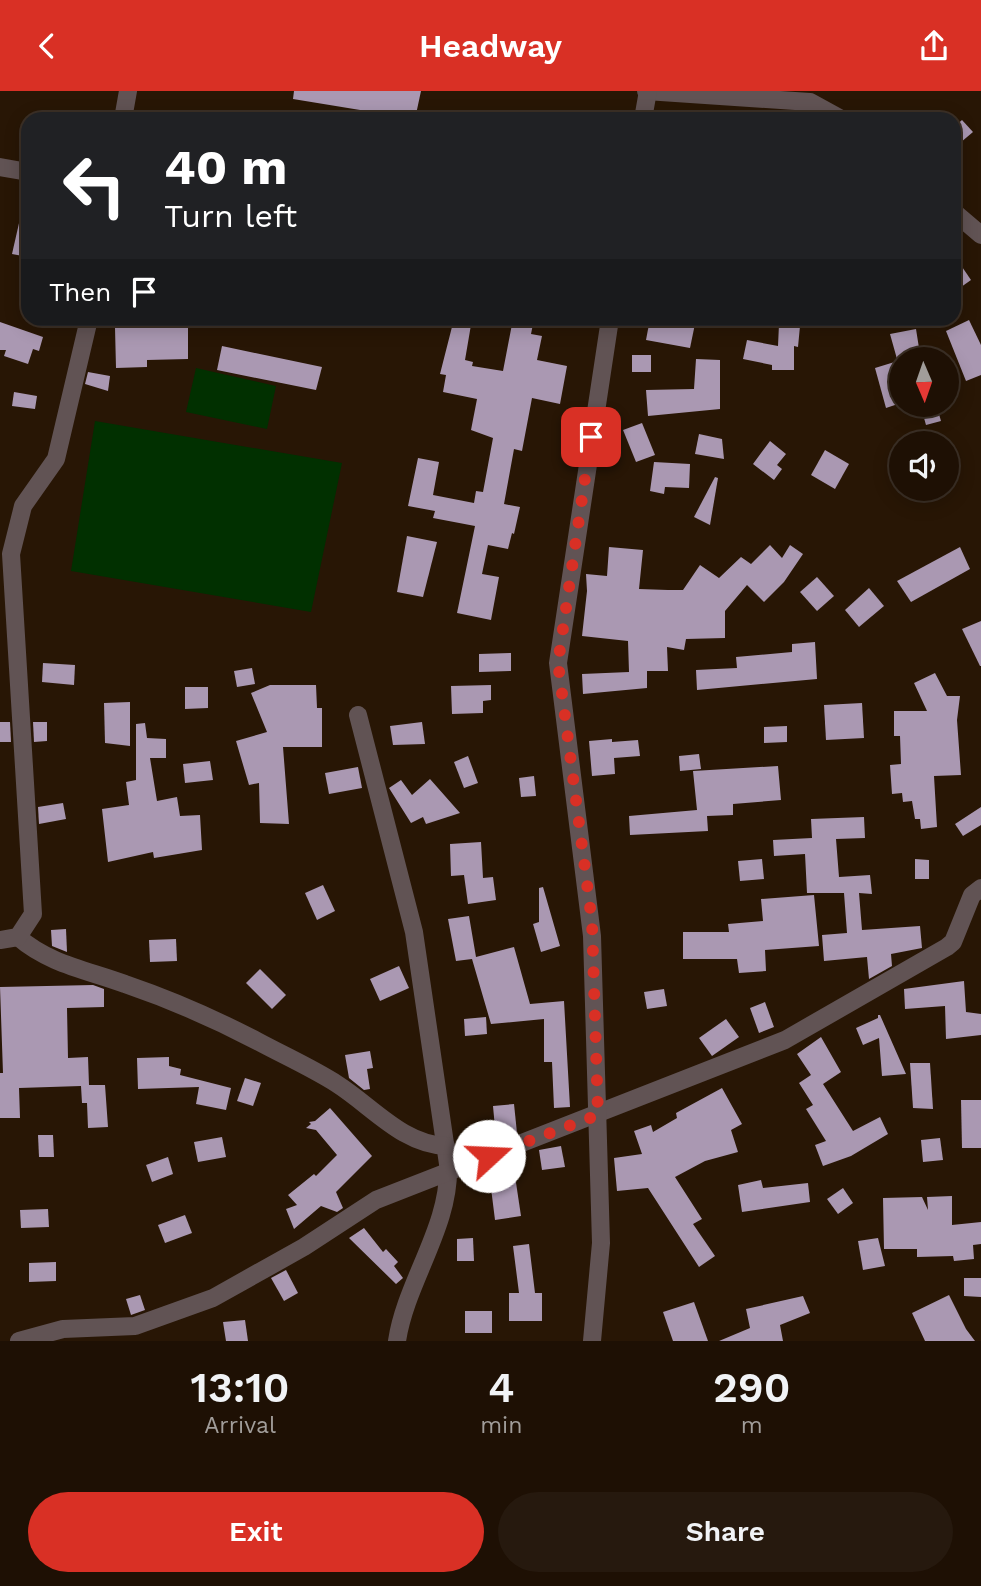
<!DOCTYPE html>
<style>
body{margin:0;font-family:"Work Sans",sans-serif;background:#26190e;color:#f1f3f6;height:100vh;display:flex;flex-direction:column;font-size:26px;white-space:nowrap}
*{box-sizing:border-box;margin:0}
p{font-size:23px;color:#a19d9a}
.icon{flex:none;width:38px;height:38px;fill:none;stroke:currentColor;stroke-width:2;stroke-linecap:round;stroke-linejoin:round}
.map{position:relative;height:1250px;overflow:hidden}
.side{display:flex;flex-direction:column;background:#1e1004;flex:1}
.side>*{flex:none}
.guide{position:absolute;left:21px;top:21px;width:940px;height:214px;border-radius:21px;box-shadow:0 4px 18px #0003,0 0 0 2px #3c3026;background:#202124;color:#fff;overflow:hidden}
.needle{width:46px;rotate:178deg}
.buttons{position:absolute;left:889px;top:256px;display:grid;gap:14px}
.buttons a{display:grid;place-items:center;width:70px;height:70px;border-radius:50%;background:#1e1004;box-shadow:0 4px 18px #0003,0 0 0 2px #3c3026;font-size:35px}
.pin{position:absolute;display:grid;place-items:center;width:60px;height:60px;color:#fff;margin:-30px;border-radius:14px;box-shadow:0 4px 10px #0006}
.me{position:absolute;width:77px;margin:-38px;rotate:70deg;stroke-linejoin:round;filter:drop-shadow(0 0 5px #0008)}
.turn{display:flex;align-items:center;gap:24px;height:147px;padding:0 28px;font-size:32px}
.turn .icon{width:91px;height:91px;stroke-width:2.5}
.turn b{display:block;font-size:49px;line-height:60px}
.then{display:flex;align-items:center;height:66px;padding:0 28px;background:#0003;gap:14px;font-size:26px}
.eta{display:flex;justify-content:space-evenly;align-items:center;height:119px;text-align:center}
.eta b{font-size:42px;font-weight:600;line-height:49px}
.action{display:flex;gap:14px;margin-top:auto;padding:14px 28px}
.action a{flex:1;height:80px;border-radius:42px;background:#d93025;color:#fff;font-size:28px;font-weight:600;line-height:80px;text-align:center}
.action a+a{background:#26190e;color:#f1f3f6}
header{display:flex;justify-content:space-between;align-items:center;height:91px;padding:0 28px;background:#d93025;color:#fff;font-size:32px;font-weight:600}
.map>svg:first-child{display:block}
.green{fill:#013000}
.building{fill:#aa98b2}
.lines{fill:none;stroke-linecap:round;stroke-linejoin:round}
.minor{stroke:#615354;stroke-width:18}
.route{stroke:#d93025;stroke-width:12;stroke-dasharray:0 21.6}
</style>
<header><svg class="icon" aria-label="back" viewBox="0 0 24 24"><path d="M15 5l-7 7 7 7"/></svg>Headway<svg class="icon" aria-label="share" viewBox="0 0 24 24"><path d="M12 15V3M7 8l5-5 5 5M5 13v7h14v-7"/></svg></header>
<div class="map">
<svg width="981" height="1250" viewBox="0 0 981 1250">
<rect width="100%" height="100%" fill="#281605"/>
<g class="green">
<polygon points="196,277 276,295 267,338 186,321"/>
<polygon points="95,330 342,372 311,521 71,480"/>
</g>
<g class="building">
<polygon points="294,0 421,0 415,28 293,8"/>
<polygon points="962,29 973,41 954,57 954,36"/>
<polygon points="22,119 28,119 28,166 12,163"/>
<polygon points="954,164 971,189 954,201"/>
<polygon points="139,228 166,228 167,236 188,236 188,268 147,269 147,276 116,277 115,237 139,237"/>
<polygon points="454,228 472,228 465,269 473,271 472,275 503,280 513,228 534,228 531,243 542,245 537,269 567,275 560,313 532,307 522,360 514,358 504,413 520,416 514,443 512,442 508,458 488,454 482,483 499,486 491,529 457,522 475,435 433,427 435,420 408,415 418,367 439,371 433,404 474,412 476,400 483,401 493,347 471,339 477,308 443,301 446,284 440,283"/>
<polygon points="650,228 696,228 690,257 646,249"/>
<polygon points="969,229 981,254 981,284 966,290 946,240"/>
<polygon points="0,231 43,246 39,260 33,258 28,273 4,265 6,259 0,259"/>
<polygon points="779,233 800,235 798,256 794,255 794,279 772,279 772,274 743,268 747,249 778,255"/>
<polygon points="916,238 919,257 912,259 914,268 897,268 890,243"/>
<polygon points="222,255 322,276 316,299 217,279"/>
<rect x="632" y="264" width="19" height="17"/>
<polygon points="696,268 720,269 720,318 648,325 646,299 694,298"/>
<polygon points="901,269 901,312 886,317 875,277"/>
<polygon points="88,281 110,285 108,300 85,293"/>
<polygon points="14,301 37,305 35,318 12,315"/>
<polygon points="920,313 936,313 941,330 926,334"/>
<polygon points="642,332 655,364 636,371 623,339"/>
<polygon points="699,343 722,348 724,368 695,363"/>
<polygon points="770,350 786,363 777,374 782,378 774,389 753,373"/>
<polygon points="825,359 849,373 835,398 811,384"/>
<polygon points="654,371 690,373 689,397 665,396 664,403 650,400"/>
<polygon points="715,386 718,387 710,434 694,426"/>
<polygon points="407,445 437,451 423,506 397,501"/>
<polygon points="770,454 782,467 790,454 803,463 784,491 764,511 747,494 725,520 725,547 686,548 684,559 667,556 668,580 647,580 647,597 583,603 582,583 629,581 628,550 582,545 587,500 586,483 607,485 609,456 643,459 639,498 668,499 683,499 700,474 719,487 741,466 751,473"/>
<polygon points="960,456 970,478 911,511 897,490"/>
<polygon points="817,486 834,505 817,520 800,501"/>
<polygon points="869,497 884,515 859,536 845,519"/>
<polygon points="981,530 981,575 980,575 962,538"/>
<polygon points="815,551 817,588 697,599 696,579 737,577 736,566 792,561 792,553"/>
<polygon points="511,562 511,580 479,581 479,563"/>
<polygon points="43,572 75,574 74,594 42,591"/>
<polygon points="252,577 255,593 237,596 234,580"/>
<polygon points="935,582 947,605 960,605 957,629 961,684 934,685 937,736 921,738 920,728 915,728 912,710 903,711 902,702 892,703 890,674 901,673 900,645 894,645 894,620 927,620 914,592"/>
<polygon points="270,594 316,594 317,617 322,617 322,656 283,656 289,733 260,732 259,692 249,694 236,650 267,641 251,602"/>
<polygon points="491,594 491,609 483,610 483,622 452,623 451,595"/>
<polygon points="185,596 208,596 208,617 185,618"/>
<polygon points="130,611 130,655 105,652 104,612"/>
<polygon points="862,612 864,647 826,649 824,614"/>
<polygon points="0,631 10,631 11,651 0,651"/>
<polygon points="33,631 47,631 47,650 34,651"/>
<polygon points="422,631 425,653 393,654 390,635"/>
<polygon points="145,632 147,647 166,648 166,667 150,667 157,710 177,706 180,725 200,724 202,759 154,767 153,761 108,771 102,718 129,714 126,691 136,689 136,633"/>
<polygon points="787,635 787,651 764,652 764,636"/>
<polygon points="612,648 612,651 638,649 640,665 614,667 615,683 592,685 589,650"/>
<polygon points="699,663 701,678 680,680 679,665"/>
<polygon points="468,665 478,692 464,697 454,671"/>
<polygon points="210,670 213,689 185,692 183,673"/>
<polygon points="778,675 781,709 733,713 733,724 707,725 708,740 630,744 629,725 697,719 693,680"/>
<polygon points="358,676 362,697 329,703 325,682"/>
<polygon points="534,685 536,705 521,706 519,687"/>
<polygon points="430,688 460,722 426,733 423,726 411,732 389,697 401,689 412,704"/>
<polygon points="63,712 66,728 39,733 38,716"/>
<polygon points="981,716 981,734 963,745 955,733"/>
<polygon points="864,726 865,747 836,748 839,786 870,784 872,803 859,802 862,839 920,835 922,857 891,863 892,875 869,888 867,866 824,870 822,844 847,842 844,802 807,802 805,763 774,765 773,749 812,747 811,728"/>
<polygon points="481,751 483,787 493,786 496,809 468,813 464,784 451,785 450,753"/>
<polygon points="762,768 764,788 740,790 738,770"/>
<polygon points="915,768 929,769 929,788 915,788"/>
<polygon points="323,794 335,820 317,829 305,802"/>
<polygon points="543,796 560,855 541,861 533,833 539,831 539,797"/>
<polygon points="814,804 819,855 765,859 766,880 739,882 737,868 683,868 683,841 729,841 728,833 763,830 761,808"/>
<polygon points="469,825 476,866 514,856 530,913 564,910 570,1016 554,1017 552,971 544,971 544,928 491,933 472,868 456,870 448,828"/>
<polygon points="66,838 67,861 52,855 51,839"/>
<polygon points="176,848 177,870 150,871 149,849"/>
<polygon points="399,875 409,897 380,910 370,888"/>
<polygon points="260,878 286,904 272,918 246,892"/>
<polygon points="964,890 966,921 981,923 981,944 946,948 945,915 905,918 904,898"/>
<polygon points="93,894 104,898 104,916 67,917 68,967 88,966 89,994 105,994 108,1036 88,1037 87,1012 82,1012 81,995 19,997 20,1027 0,1027 0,982 3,982 0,896"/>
<polygon points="664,898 667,915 647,918 644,901"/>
<polygon points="765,911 774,936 759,942 750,917"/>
<polygon points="878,924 880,924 906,983 882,985 879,947 863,954 856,937 878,927"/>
<polygon points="486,926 487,943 465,945 464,928"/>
<polygon points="726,928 739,946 712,965 699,947"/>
<polygon points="821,946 841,981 823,993 853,1040 880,1026 888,1043 851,1065 823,1075 815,1054 826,1050 806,1018 813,1014 799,992 811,984 797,963"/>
<polygon points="370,960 373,977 367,978 370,998 364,999 349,987 345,964"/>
<polygon points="169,966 169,975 181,978 180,984 231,997 226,1019 196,1013 199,996 138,998 137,967"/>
<polygon points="910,972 930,972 933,1018 913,1017"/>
<polygon points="245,987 261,992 253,1015 237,1010"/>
<polygon points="722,997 742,1033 731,1039 738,1061 705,1070 675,1086 702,1128 693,1133 715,1165 699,1176 648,1097 617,1100 614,1067 642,1063 634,1040 651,1034 653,1041 677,1027 676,1022"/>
<polygon points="961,1009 981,1009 981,1057 962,1057"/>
<polygon points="514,1013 517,1042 496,1048 493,1015"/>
<polygon points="330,1017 372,1065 336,1101 343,1117 337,1121 321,1115 294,1138 286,1118 297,1114 288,1104 314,1083 316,1085 337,1064 316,1039 306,1037 311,1033 309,1031 315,1030"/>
<polygon points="38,1044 53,1044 54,1066 39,1066"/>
<polygon points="222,1046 226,1066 198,1071 194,1051"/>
<polygon points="940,1047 943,1069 923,1071 921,1049"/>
<polygon points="561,1055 565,1076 542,1079 539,1059"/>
<polygon points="168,1066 173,1083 152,1091 146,1074"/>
<polygon points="515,1085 521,1125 495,1129 490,1089"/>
<polygon points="761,1089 763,1097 808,1092 810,1111 742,1121 738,1094"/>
<polygon points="843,1097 853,1112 838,1123 827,1108"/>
<polygon points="952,1105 952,1134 981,1131 981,1153 973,1154 974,1168 954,1170 953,1165 917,1166 917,1158 884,1158 883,1107 922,1106 928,1119 927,1106"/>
<polygon points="48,1118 49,1136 21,1137 20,1119"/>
<polygon points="185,1124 192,1142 165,1152 158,1134"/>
<polygon points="364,1137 383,1161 386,1158 398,1171 394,1175 403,1187 396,1193 349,1147"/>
<polygon points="473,1147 474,1170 457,1170 457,1148"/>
<polygon points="878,1147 885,1175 863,1179 858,1150"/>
<polygon points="529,1153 535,1202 542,1202 542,1230 509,1230 509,1202 519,1202 513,1155"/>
<polygon points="56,1171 56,1190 29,1191 29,1172"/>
<polygon points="286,1179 298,1202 284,1210 271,1187"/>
<polygon points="964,1187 981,1187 981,1206 964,1205"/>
<polygon points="140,1204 145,1219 131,1224 126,1208"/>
<polygon points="949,1204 966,1238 975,1250 925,1250 912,1222"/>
<polygon points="803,1205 810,1222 780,1234 783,1250 719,1250 750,1237 746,1218"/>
<polygon points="694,1211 708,1250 673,1250 663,1221"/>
<rect x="465" y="1220" width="27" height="22"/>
<polygon points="245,1229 248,1250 226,1250 223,1231"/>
</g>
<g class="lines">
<g class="minor">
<polyline points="646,0 810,11 841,28"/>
<polyline points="123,28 128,0"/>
<polyline points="643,28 648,0"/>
<polyline points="0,76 28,81"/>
<polyline points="954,121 981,144"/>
<path d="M358,624L414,841L448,1073C451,1135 406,1190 397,1250"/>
<path d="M18,846C49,873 87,879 125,893C169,908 215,928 257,950C283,964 312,977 337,993C373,1016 402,1053 446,1055"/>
<polyline points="0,849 18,846 33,823 11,463 23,415 56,368 89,228"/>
<polyline points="19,1250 63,1238 135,1235 213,1207 304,1156 376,1109 785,949 947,856 953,851 972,804 981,797"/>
<polyline points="592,1250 601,1152 592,845 558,572 610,228"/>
</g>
</g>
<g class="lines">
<polyline class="route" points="489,1065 598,1024 592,831 558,572 591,346"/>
</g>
</svg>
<div class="buttons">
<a><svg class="needle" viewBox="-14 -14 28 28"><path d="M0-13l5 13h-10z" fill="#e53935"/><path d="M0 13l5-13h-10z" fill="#a19d9a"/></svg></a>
<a><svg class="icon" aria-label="sound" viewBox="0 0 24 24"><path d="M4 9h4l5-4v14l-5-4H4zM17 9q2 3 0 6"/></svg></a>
</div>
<div class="pin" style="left:591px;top:346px;background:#d93025"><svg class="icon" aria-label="arrive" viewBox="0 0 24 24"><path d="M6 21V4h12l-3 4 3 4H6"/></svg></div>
<svg class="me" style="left:489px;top:1065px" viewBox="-20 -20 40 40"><circle r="19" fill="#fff"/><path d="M0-13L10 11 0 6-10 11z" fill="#d93025"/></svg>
<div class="guide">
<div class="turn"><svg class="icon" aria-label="left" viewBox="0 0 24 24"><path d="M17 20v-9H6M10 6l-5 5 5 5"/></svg><div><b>40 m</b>Turn left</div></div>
<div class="then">Then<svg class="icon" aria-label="arrive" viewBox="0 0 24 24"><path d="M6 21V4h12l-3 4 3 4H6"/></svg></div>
</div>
</div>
<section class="side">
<div class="eta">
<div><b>13:10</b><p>Arrival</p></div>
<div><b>4</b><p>min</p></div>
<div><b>290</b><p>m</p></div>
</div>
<div class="action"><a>Exit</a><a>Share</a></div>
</section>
